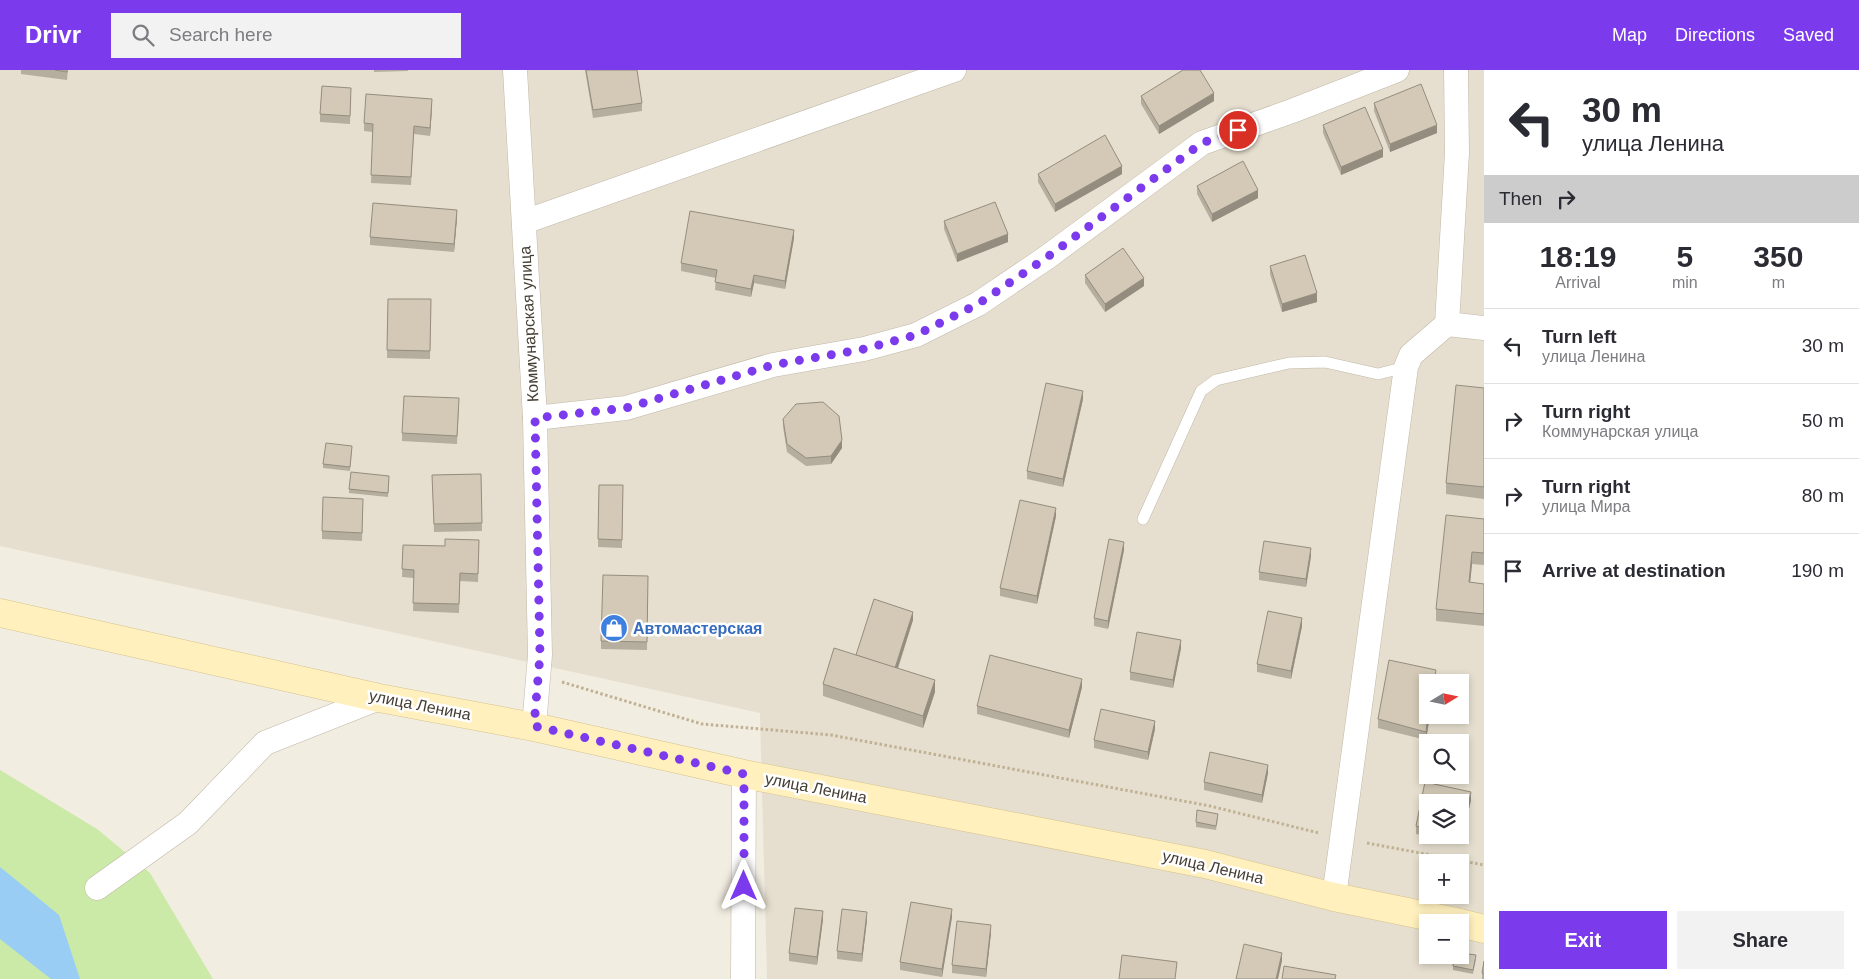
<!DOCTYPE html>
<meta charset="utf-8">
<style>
body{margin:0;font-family:Helvetica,sans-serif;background:#f2f2f3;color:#2b2b33;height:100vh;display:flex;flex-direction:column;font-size:19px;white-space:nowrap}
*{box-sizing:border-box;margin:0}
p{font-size:16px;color:#7c7c81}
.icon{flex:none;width:28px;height:28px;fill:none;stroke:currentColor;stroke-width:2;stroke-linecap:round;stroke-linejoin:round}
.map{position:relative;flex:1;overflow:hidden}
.details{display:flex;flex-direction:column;background:#fff;width:375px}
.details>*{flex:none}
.banner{background:#fff;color:#2b2b33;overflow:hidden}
.needle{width:32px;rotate:80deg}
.tools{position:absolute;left:1419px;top:604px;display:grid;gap:10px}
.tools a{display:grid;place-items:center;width:50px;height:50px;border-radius:0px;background:#fff;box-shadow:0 2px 8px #0003;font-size:25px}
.pin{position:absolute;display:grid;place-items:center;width:42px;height:42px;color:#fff;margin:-21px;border:2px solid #fff;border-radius:50%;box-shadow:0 1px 5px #0007}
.me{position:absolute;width:55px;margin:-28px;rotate:0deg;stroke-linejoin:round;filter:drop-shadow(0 0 4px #0008)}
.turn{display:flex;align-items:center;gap:18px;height:105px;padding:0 15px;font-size:22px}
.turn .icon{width:65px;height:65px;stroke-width:2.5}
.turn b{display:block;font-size:35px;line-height:42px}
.then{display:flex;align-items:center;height:48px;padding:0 15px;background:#0003;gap:10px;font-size:19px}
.eta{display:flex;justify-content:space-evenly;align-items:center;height:85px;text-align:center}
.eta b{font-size:30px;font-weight:700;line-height:35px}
.action{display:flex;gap:10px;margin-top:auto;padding:10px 15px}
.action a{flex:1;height:58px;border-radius:0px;background:#7c3aed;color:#fff;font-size:20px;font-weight:700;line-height:58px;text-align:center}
.action a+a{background:#f2f2f3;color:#2b2b33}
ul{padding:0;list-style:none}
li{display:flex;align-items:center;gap:15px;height:75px;padding:0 15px;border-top:1px solid #e1e1e2}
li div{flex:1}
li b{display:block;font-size:19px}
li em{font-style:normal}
header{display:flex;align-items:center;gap:30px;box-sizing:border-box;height:70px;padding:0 25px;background:#7c3aed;color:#fff}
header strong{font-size:24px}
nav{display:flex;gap:28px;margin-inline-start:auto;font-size:18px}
.search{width:350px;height:45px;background:#f2f2f3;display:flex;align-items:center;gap:12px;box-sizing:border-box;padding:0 18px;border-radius:0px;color:#7c7c81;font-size:19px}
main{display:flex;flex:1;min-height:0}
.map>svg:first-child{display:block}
.residential{fill:#e6dfcf;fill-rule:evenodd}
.green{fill:#cbe9a7}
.water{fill:#99cdf4}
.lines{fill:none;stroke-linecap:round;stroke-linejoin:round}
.service-casing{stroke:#c0b8a7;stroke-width:12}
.minor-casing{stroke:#c0b8a7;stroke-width:25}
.secondary-casing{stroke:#d5c38e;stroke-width:29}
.path{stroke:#c0b194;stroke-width:3;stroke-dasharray:2.5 2.5;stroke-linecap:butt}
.service{stroke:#fff;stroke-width:11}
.minor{stroke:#fff;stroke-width:24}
.secondary{stroke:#fff0be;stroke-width:28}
.wall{fill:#b5ad9d;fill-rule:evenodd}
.shaded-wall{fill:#948d7f}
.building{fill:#d3c9b6;stroke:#948d7f}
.route{stroke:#7c3aed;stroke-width:9;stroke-dasharray:0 16.2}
.labels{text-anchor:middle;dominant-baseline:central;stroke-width:5;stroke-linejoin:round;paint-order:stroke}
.street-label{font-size:16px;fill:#433d32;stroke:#fff}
.shop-label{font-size:16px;font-weight:bold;fill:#366cbe;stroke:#fff;text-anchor:start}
</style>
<header>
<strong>Drivr</strong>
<div class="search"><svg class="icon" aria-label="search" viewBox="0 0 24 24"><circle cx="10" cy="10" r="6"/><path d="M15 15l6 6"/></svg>Search here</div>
<nav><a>Map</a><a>Directions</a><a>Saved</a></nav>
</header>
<main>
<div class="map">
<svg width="1484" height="909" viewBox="0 0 1484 909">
<rect width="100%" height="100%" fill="#f2ede1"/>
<path class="residential" d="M0,0H1484V909H767L760,643L0,476ZM1428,612H1460V645H1428ZM1428,672H1460V705H1428ZM1428,732H1460V765H1428ZM1428,792H1460V825H1428ZM1428,852H1460V885H1428Z"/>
<polygon class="green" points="0,700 97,759 150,803 213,909 0,909"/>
<polygon class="water" points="0,797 59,845 80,909 51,909 0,869"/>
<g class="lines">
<g class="service-casing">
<polyline id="service" points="1143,449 1201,321 1216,310 1289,293 1325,292 1378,304 1406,297"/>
</g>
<g class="minor-casing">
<g id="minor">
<polyline points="515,0 535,348 540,585 534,657"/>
<polyline points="524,152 954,0"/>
<polyline points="1447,254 1484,258"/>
<polyline points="535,348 626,338 773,295 864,279 916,265 978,234 1046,188 1202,73 1292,41 1397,0"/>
<polyline points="97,818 188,753 265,673 379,628"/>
<polyline points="1334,827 1406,297 1411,285 1447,254 1457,83 1456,0"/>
<polyline points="743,909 744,704"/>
</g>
</g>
<g class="secondary-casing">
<g id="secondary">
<polyline points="0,543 379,628 534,657 744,704 1205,794 1334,827 1456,852"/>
<polyline points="1460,853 1484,859"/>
</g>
</g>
<g class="path">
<polyline points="562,612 702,654 831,665 1210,736 1319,763"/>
<polyline points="1367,773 1484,795"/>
</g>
<use href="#service" class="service"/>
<use href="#minor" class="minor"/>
<use href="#secondary" class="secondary"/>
</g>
<g class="wall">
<polygon points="21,0 68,0 67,10 21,4"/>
<polygon points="374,0 408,0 408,1 374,2"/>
<polygon points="585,0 637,0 642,33 642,41 593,48"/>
<polygon points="351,26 350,54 320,52 320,44"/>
<polygon points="1141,26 1214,31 1159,64 1141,34"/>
<polygon points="1374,33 1437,63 1390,82 1374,41"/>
<polygon points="432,37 430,66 414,64 411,115 371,113 373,62 364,61 364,53"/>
<polygon points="1323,55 1383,87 1341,105 1323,63"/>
<polygon points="1038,104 1122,104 1055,142 1038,112"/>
<polygon points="1197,116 1258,128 1212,152 1197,124"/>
<polygon points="457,148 454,182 370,175 370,167"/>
<polygon points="944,151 1008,172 957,192 944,159"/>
<polygon points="794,168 785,219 754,213 751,227 715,220 716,208 681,201 681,193"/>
<polygon points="1270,196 1317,232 1282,242 1270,204"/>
<polygon points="1085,205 1144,216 1105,242 1085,213"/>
<polygon points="388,229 431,229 430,289 387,288"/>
<polygon points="1484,318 1484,429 1446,424 1446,413"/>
<polygon points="1083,329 1063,417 1027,409 1027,401"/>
<polygon points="459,336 457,374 402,371 402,363"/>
<polygon points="783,349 842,378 831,394 806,396 787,382 783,357"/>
<polygon points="352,380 350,401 323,398 323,394"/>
<polygon points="481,404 482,461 434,462 432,405"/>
<polygon points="389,410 388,427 349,423 349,419"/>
<polygon points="599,415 623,415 622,478 598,477"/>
<polygon points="363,437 362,471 322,469 322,461"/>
<polygon points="1056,446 1037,534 1000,526 1000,518"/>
<polygon points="1484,449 1484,495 1472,494 1470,512 1484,514 1484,556 1436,551 1436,539"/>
<polygon points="479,470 478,512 460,511 459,543 413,541 414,508 402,507 403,475 445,476"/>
<polygon points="1124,480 1108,559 1094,556 1094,548"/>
<polygon points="1311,486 1306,517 1259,510 1259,502"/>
<polygon points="648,506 647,580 601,579 601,571"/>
<polygon points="913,550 898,599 935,622 923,658 823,626 823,614 856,585"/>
<polygon points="1302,556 1291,609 1257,602 1257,594"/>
<polygon points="1181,578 1173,618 1130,610 1130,602"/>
<polygon points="1436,608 1428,645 1430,645 1426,670 1378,658 1378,649"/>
<polygon points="1082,617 1069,668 977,644 977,636"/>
<polygon points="1155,659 1148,690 1094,678 1094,670"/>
<polygon points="1268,703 1262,733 1204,720 1204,712"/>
<path d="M1425,712L1471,722V730L1461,774L1416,764V756ZM1428,732H1460V765H1428Z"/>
<polygon points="1218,748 1216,760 1196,757 1196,752"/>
<polygon points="952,847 942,907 900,900 900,892"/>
<polygon points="823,849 817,895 789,891 789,883"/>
<polygon points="867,850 862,892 837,889 837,881"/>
<polygon points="991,863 986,907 952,903 952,895"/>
<polygon points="1476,889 1473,904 1453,900 1453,896"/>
<polygon points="1484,891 1484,909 1482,909 1482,903"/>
</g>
<g class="shaded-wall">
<polygon points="1214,23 1214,31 1159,64 1159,56"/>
<polygon points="432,29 432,37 430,66 430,58"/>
<polygon points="1437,55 1437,63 1390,82 1390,74"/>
<polygon points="1383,79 1383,87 1341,105 1341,97"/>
<polygon points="1122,96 1122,104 1055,142 1055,134"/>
<polygon points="1258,120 1258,128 1212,152 1212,144"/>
<polygon points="457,140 457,148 454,182 454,174"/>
<polygon points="794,160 794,168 785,219 785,211"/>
<polygon points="1008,164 1008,172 957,192 957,184"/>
<polygon points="754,205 754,213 751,227 751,219"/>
<polygon points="1144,208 1144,216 1105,242 1105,234"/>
<polygon points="1317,223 1317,232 1282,242 1282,234"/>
<polygon points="1083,321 1083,329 1063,417 1063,409"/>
<polygon points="842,370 842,378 831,394 831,386"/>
<polygon points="1056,438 1056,446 1037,534 1037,526"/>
<polygon points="1124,472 1124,480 1108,559 1108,551"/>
<polygon points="1311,478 1311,486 1306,517 1306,509"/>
<polygon points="1472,482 1472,494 1469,524 1469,512"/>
<polygon points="913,542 913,550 894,609 894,601"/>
<polygon points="1302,548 1302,556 1291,609 1291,601"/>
<polygon points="1181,570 1181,578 1173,618 1173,610"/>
<polygon points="1082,609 1082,617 1069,668 1069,660"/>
<polygon points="935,610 935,622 923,658 923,646"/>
<polygon points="1428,645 1430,645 1426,670 1426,662"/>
<polygon points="1155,651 1155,659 1148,690 1148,682"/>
<polygon points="1268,695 1268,703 1262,733 1262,725"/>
<polygon points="1471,722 1471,730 1461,774 1461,766"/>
<polygon points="952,839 952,847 942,907 942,899"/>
<polygon points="823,841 823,849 817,895 817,887"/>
<polygon points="867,842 867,850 862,892 862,884"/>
<polygon points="991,855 991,863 986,907 986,899"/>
<polygon points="1282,883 1282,891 1278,909 1276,909"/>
</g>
<g class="building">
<polygon points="55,0 67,0 67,2"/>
<polygon points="586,0 637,0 642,33 593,40"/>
<polygon points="1183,0 1200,0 1214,23 1159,56 1141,26"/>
<polygon points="1421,14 1437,55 1390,74 1374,33"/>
<polygon points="322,16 351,18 350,46 320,44"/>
<polygon points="366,24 432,29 430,58 414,56 411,107 371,105 373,54 364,53"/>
<polygon points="1365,37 1383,79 1341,97 1323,55"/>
<polygon points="1105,65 1122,96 1055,134 1038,104"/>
<polygon points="1243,91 1258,120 1212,144 1197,116"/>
<polygon points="995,132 1008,164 957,184 944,151"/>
<polygon points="373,133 457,140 454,174 370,167"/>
<polygon points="690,141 794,160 785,211 754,205 751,219 715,212 717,200 681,193"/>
<polygon points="1123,178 1144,208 1105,234 1085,205"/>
<polygon points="1305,185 1317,223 1282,234 1270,196"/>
<polygon points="388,229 431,229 430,281 387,280"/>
<polygon points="1046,313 1083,321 1063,409 1027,401"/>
<polygon points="1456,315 1484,318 1484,417 1446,413"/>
<polygon points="404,326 459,328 457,366 402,363"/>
<polygon points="823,332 839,346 842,370 831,386 806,388 787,374 783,349 796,334"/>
<polygon points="326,373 352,376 350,397 323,394"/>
<polygon points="351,402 389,406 388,423 349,419"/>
<polygon points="481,404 482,453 434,454 432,405"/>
<polygon points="599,415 623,415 622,470 598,469"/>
<polygon points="323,427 363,429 362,463 322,461"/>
<polygon points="1020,430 1056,438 1037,526 1000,518"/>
<polygon points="1446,445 1484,449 1484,483 1472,482 1469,512 1484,514 1484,544 1436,539"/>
<polygon points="445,469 479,470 478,504 460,503 459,534 413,533 414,500 402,499 403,475 445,476"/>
<polygon points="1109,469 1124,472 1108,551 1094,548"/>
<polygon points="1264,471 1311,478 1306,509 1259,502"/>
<polygon points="603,505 648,506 647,572 601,571"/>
<polygon points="874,529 913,542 895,598 856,585"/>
<polygon points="1268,541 1302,548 1291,601 1257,594"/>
<polygon points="1137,562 1181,570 1173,610 1130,602"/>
<polygon points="834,578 935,610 923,646 823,614"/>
<polygon points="990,585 1082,609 1069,660 977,636"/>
<polygon points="1389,590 1436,600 1434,612 1428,612 1428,645 1426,662 1378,649"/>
<polygon points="1101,639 1155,651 1148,682 1094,670"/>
<polygon points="1210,682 1268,695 1262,725 1204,712"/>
<polygon points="1425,712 1471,722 1461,766 1455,765 1460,765 1460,732 1428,732 1428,759 1416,756"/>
<polygon points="1197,740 1218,744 1216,756 1196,752"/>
<polygon points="911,832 952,839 942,899 900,892"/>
<polygon points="795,838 823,841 817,887 789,883"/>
<polygon points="842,839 867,842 862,884 837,881"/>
<polygon points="957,851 991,855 986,899 952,895"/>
<polygon points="1244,874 1282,883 1276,909 1236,909"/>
<polygon points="1460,883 1476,885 1473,900 1453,896 1454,885 1460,885"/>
<polygon points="1122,885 1177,892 1175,909 1119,909"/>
<polygon points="1484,891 1484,904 1482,903"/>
<polygon points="1284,896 1336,905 1335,909 1282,909"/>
</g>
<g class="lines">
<polyline class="route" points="744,816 744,704 534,656 540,585 535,348 626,338 773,295 864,279 916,265 978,234 1046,188 1202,73 1238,60"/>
</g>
<defs>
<g id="shop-disc" transform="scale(1.4375)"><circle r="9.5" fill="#3f7fe0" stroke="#fff"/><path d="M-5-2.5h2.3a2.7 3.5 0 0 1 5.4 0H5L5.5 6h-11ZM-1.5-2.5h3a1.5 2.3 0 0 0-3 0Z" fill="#fff"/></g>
</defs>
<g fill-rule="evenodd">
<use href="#shop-disc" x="614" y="558"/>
</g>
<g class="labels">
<g class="street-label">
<text transform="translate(529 254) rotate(-93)">Коммунарская улица</text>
<text transform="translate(420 635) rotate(11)">улица Ленина</text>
<text transform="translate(816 718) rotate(11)">улица Ленина</text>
<text transform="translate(1213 797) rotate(13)">улица Ленина</text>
</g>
<g class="shop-label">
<text x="633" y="558">Автомастерская</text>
</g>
</g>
</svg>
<div class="tools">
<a><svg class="needle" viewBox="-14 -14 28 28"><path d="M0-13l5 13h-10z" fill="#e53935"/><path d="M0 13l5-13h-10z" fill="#7c7c81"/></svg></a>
<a><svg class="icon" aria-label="search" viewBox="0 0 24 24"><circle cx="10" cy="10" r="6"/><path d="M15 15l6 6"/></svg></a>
<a><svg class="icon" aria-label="layers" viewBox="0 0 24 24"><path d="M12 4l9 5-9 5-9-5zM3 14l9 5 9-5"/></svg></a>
<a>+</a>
<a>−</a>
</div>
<div class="pin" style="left:1238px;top:60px;background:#d93025"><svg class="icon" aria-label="arrive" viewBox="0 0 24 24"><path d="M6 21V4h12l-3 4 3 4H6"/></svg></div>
<svg class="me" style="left:744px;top:816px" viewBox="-20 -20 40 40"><path d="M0-17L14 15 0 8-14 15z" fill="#7c3aed" stroke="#fff" stroke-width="4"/></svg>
</div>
<section class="details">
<div class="banner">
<div class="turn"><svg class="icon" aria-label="left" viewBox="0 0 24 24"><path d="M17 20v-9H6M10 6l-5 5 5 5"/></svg><div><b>30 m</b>улица Ленина</div></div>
<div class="then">Then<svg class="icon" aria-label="right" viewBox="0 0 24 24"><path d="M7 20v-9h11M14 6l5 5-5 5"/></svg></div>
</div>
<div class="eta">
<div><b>18:19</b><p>Arrival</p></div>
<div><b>5</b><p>min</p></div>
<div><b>350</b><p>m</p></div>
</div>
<ul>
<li><svg class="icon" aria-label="left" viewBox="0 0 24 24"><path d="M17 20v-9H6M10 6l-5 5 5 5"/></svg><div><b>Turn left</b><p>улица Ленина</p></div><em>30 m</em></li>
<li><svg class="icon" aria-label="right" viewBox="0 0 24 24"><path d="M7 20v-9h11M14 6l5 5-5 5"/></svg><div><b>Turn right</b><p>Коммунарская улица</p></div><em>50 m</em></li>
<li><svg class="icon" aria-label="right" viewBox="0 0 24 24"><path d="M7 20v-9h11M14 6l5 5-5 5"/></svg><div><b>Turn right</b><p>улица Мира</p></div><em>80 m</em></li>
<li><svg class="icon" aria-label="arrive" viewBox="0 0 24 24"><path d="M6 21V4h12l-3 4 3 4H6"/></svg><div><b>Arrive at destination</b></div><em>190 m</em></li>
</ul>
<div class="action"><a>Exit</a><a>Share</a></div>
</section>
</main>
